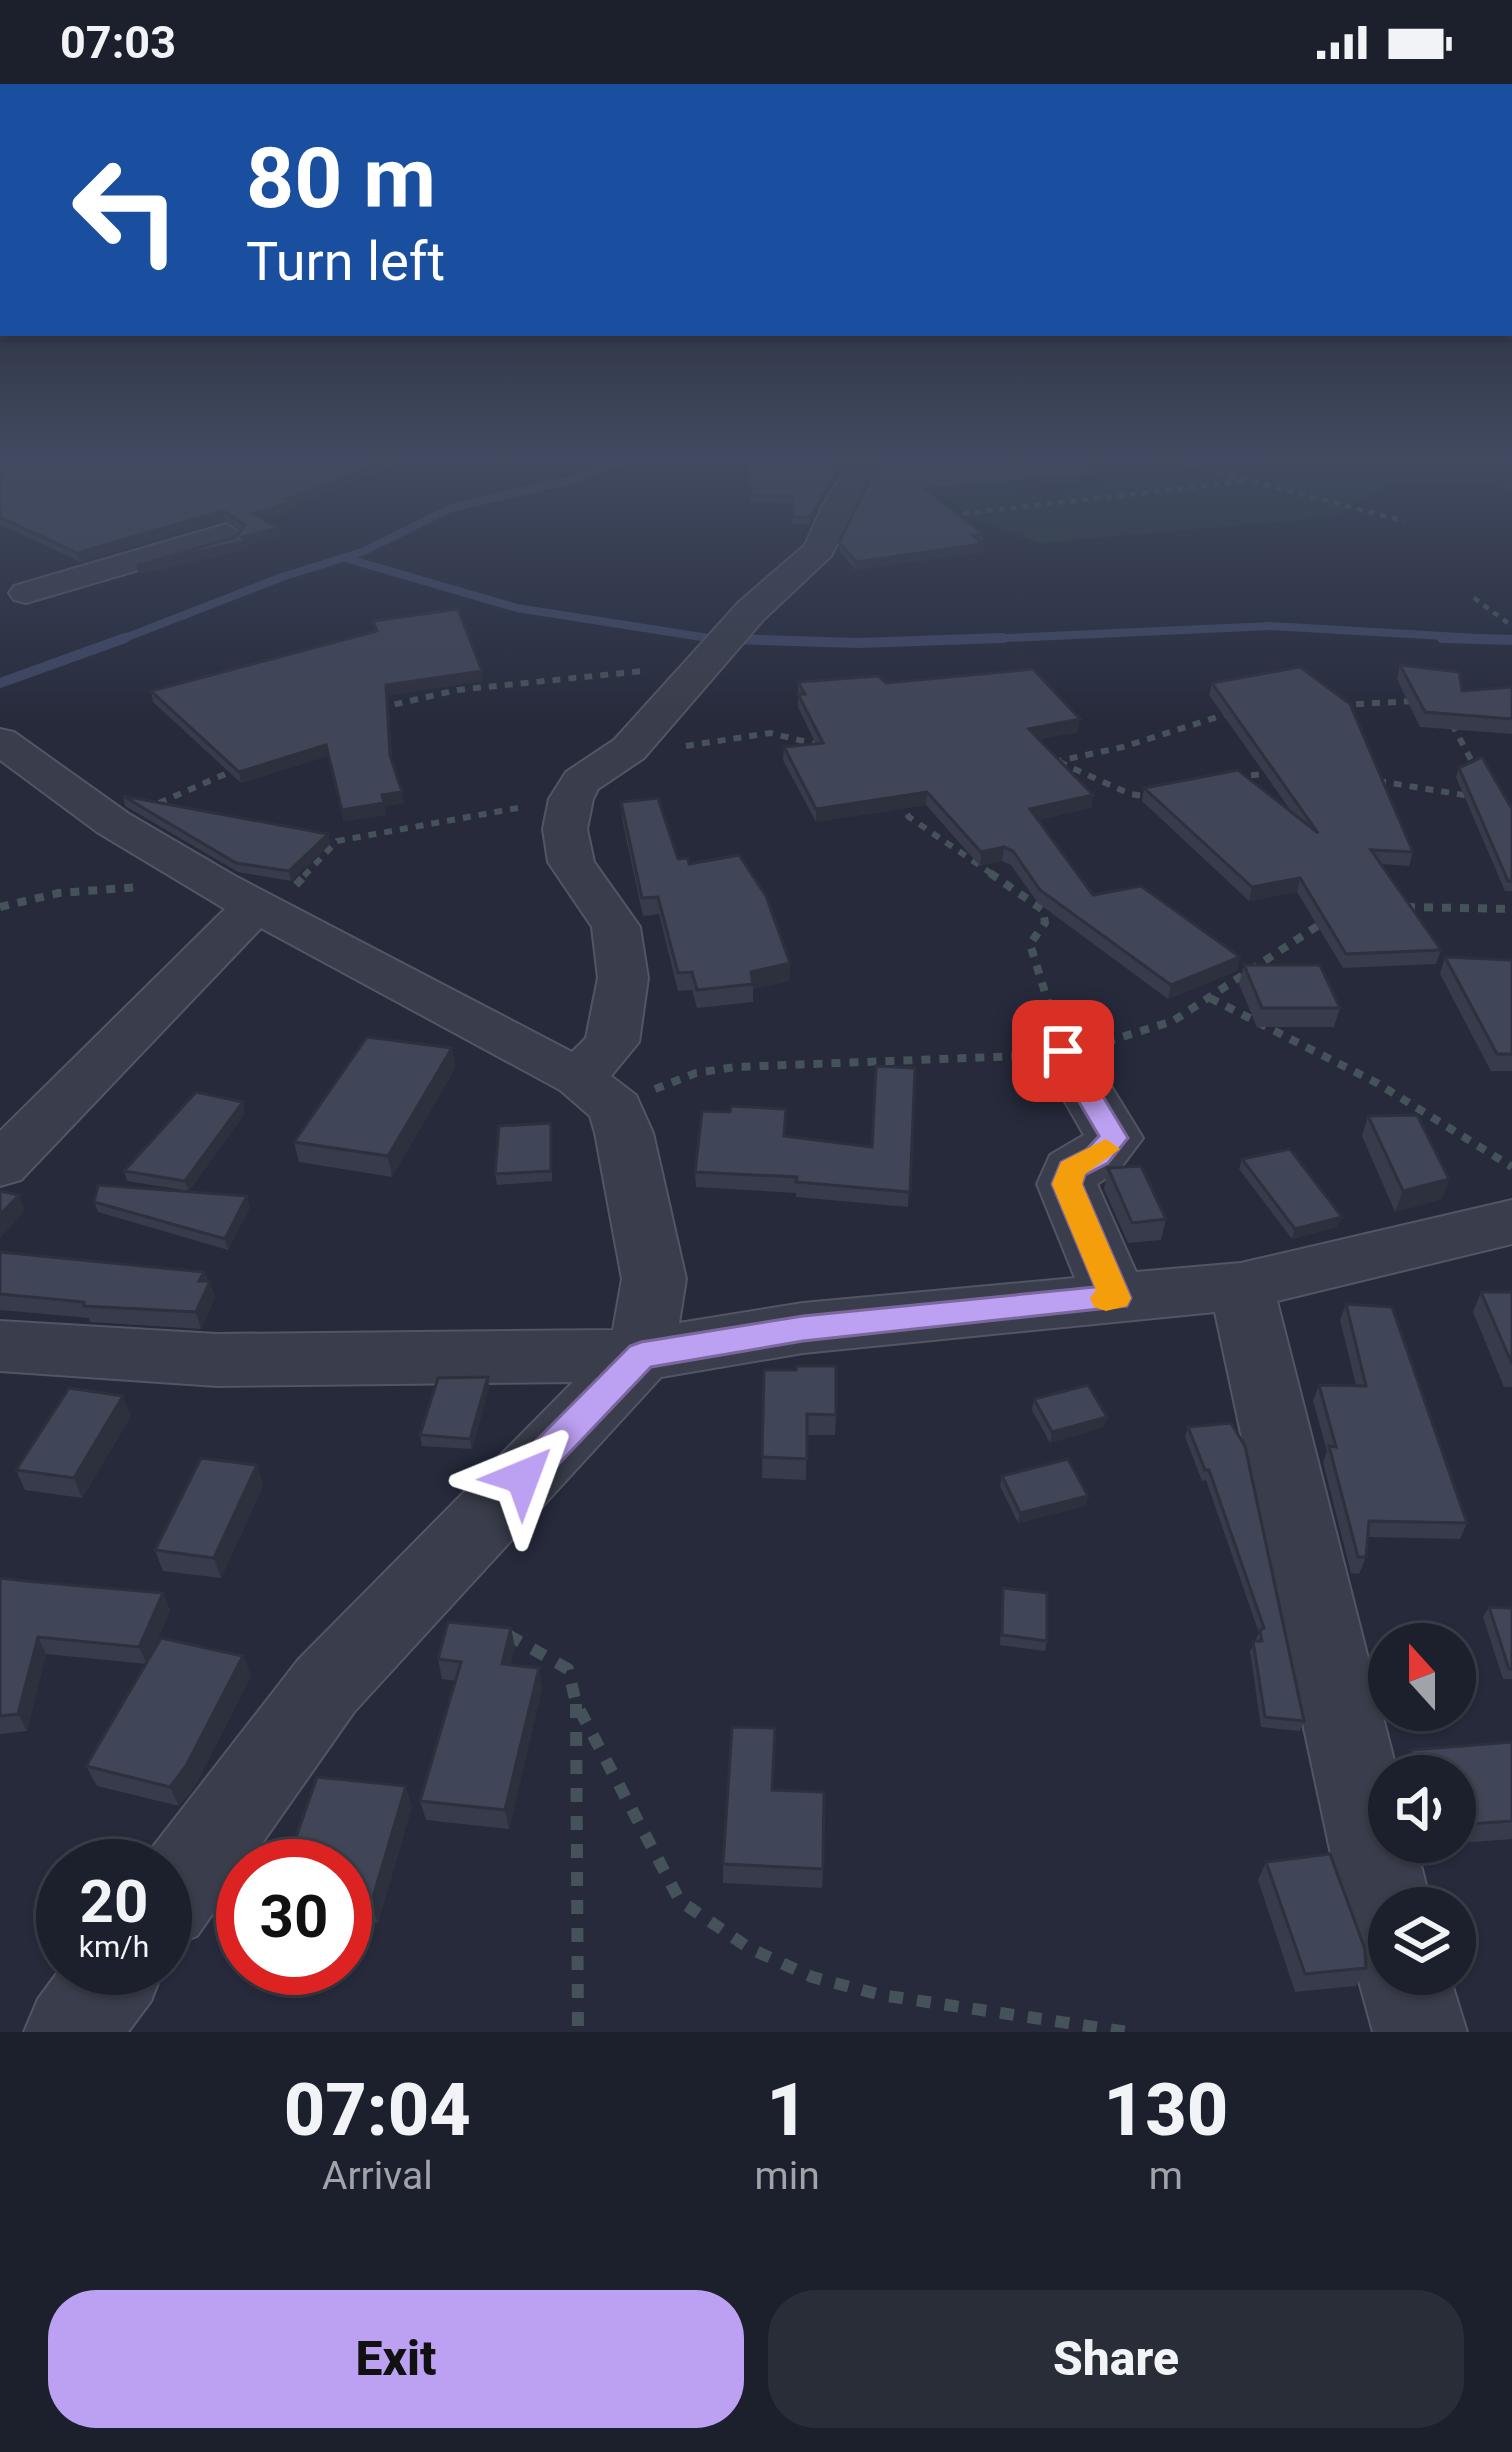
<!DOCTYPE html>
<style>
body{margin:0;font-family:Roboto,sans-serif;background:#292d38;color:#f1f3f6;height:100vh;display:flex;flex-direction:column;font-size:45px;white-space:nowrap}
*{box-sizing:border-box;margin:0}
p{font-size:39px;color:#a0a3a9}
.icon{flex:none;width:66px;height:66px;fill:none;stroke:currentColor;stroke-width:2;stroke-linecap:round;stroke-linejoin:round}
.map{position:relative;height:1948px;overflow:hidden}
.panel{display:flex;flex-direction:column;background:#1c202c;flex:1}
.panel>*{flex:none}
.guide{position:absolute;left:0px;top:0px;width:1512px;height:252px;box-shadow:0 3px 9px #0004,0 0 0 3px #3a3e48;background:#1a4fa0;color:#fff;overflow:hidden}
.needle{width:78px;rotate:339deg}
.controls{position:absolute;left:1368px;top:1539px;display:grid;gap:24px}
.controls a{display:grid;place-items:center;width:108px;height:108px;border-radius:50%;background:#1c202c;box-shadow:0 3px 9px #0004,0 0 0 3px #3a3e48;font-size:60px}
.speed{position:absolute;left:36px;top:1755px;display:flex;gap:24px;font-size:60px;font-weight:700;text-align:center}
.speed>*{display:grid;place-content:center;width:156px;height:156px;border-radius:50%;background:#1c202c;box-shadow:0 3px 9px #0004,0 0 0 3px #3a3e48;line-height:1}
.speed small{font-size:30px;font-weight:400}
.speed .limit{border:18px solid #d22;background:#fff;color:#111}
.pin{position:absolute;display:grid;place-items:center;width:102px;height:102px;color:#fff;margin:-51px;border-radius:24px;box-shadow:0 6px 18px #0006}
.me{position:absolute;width:132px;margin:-66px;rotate:44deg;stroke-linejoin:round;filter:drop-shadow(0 0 9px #0008)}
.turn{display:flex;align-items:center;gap:42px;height:252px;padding:0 48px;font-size:54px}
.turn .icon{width:156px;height:156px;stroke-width:2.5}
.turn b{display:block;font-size:84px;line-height:102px}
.eta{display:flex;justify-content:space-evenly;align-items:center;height:204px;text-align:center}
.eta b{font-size:72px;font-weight:800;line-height:84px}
.cta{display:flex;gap:24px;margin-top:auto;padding:24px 48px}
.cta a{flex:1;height:138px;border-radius:48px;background:#bca0f2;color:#111;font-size:48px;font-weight:800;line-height:138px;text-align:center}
.cta a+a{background:#292d38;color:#f1f3f6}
.status{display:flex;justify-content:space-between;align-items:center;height:84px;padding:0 60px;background:#1c202c;direction:ltr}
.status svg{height:33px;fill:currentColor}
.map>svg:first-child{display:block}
.green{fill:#29373d}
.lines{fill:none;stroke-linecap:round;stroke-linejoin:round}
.stream-far1{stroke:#3e4562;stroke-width:8}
.stream{stroke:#3e4562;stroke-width:10}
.minor-casing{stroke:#525563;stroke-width:4}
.path-far3{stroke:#465259;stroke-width:4.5;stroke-dasharray:6 6;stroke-linecap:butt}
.path-far2{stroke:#465259;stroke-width:6;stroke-dasharray:8 8;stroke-linecap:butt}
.path-far1{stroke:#465259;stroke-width:8;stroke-dasharray:9 9;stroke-linecap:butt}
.path{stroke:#465259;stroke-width:12;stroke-dasharray:14 14;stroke-linecap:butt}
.minor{fill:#3a3d4b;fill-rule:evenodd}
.wall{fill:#373b4b}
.shaded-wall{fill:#2d303d}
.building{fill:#404557;stroke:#2d303d;stroke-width:3}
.route{fill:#bca0f2;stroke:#7a689d;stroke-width:3}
.slow{fill:#f59e0b}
</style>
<div class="status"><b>07:03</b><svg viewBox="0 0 49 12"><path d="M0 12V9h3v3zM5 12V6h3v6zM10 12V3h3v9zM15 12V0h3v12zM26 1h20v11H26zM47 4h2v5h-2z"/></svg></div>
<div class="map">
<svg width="1512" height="1948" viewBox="0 0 1512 1948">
<rect width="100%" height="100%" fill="#262a3b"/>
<path class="green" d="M1151,370L1194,390L1227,385L1213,370H1512V407L1484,398L1397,397L1332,433L1039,459L966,431L942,408L983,395C1028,424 1077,404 1125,392L1129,380Z"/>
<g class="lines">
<g class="stream-far1">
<polyline points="345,474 517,524 708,554"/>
<polyline points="732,555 770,557"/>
<polyline points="117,557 282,493 362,468 451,424 566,397 641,370"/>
<polyline points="942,557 1271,542 1512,556"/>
</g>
<g class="stream">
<polyline points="1442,554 1512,556"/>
<polyline points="732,555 858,559 1003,554"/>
<polyline points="0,599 125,554"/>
</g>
<g class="minor-casing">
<g id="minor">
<polygon points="856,370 884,370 831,472 764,535 644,674 598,705 593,715 587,745 594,778 640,843 648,894 639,958 611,992 636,1011 653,1049 686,1195 679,1239 803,1219 1075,1194 1037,1100 1050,1071 1084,1051 1036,967 1044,955 1063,950 1082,955 1143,1054 1119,1086 1097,1100 1136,1188 1241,1179 1512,1116 1512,1160 1277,1217 1398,1692 1389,1692 1389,1758 1415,1758 1432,1824 1389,1824 1389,1890 1449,1890 1467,1948 1373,1948 1357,1890 1367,1867 1357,1863 1344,1831 1215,1228 803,1269 661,1293 354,1628 197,1852 165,1865 165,1782 138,1782 298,1576 573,1298 217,1302 0,1287 0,1237 217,1250 613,1246 622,1195 595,1049 590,1032 560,1006 261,844 21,1096 0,1102 0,1047 225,825 97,748 0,676 0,645 14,648 129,730 235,792 572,968 586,954 598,894 592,843 548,778 543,745 549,715 566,688 614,656 738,519 805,461 823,421"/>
<polygon points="226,440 242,450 237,457 26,519 14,516 9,509 14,502"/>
<polygon points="63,1881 63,1884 164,1884 151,1917 128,1948 24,1948 38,1915"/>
</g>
</g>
<g class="path-far3">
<polyline points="1148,370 1404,437"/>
<polyline points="951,431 1250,397"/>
<polyline points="1474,514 1512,542"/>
</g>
<g class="path-far2">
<polyline points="1340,621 1415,617"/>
<polyline points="379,624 457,606 643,587"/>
<polyline points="1452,640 1476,685"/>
<polyline points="686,662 770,649 824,662"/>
<polyline points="1054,678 1123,663 1230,629"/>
<polyline points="1059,678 1130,710 1151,713"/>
<polyline points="1235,693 1274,689"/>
<polyline points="1378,697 1470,712"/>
<polyline points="898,717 909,733 995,792"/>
<polyline points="159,719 239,684"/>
<polyline points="304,792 337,757 523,723"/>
</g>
<g class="path-far1">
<polyline points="990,789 1043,826 1045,839 1030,860 1052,931"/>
<polyline points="296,801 307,789"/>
<polyline points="0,823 59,809 140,803"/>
<polyline points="1406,823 1512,825"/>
<polyline points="1210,914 1377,999 1512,1083"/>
<polyline points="1106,958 1173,937 1322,839"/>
<polyline points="655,1005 696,989 735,983 1020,972"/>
</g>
<g class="path">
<polyline points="508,1551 568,1585 576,1619 680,1817 749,1864 812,1893 881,1911 1128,1948"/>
<polyline points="576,1620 578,1948"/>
</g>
<use href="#minor" class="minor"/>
</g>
<g class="wall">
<polygon points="0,370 402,379 295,421 296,426 263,435 278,444 280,452 247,461 248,465 139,490 236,453 241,446 225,436 80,478 0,440"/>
<polygon points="745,370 851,370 809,440 793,440 792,419 751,419"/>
<polygon points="882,370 1113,370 1079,374 1102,397 934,412 983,450 983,457 980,458 983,468 855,486 839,466 839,458"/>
<polygon points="373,537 483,597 388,611 392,675 404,719 385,722 386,731 344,737 328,672 241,699 153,618 151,607 375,548"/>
<polygon points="1400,581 1462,607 1512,603 1512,650 1420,643 1397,595"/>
<polygon points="798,598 886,599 1078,648 1039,655 1093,711 1091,724 1038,736 1093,811 1240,873 1237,887 1168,915 1038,819 1011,781 1002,777 980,782 926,721 816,738 783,676 784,663 816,660 798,623"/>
<polygon points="1212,599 1413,768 1409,782 1381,780 1441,866 1436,880 1343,884 1297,808 1249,817 1142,717 1144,704 1291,727 1209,611"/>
<polygon points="1459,684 1512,725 1512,807 1505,807 1456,693"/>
<polygon points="123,712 328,750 330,760 291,797 238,788 125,722"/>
<polygon points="621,718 678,775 790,879 790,897 753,905 753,918 697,924 692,906 678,907 659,830 643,832 622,735"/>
<polygon points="1445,873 1512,876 1512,987 1491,987 1440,890"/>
<polygon points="1244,881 1340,924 1334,943 1257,943 1239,900"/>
<polygon points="452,964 455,984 392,1093 299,1078 294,1058"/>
<polygon points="915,984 908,1123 796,1113 796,1109 696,1103 695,1088 730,1028 785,1053 872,1062"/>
<polygon points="245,1029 189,1107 127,1097 124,1087"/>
<polygon points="1368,1032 1449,1095 1442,1115 1395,1128 1362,1052"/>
<polygon points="552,1049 552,1097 497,1101 495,1090"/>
<polygon points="1242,1075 1338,1143 1292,1155 1239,1085"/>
<polygon points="1108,1084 1166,1135 1161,1156 1128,1159 1104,1105"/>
<polygon points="94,1118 250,1123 228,1166 98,1128"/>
<polygon points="0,1168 204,1188 215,1213 201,1245 90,1238 89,1234 0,1226"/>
<polygon points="1481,1208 1512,1208 1512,1303 1504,1303 1473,1228"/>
<polygon points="1346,1220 1467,1439 1460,1455 1368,1453 1366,1473 1359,1490 1351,1489 1323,1378 1327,1367 1313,1317 1319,1301 1356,1301 1340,1236"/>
<polygon points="764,1286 836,1331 835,1351 807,1351 806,1396 762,1394"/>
<polygon points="488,1293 489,1303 472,1365 422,1362 420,1351"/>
<polygon points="1034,1315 1107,1333 1104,1343 1050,1359 1032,1326"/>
<polygon points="131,1332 82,1414 25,1406 16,1386"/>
<polygon points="1231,1339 1304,1637 1300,1647 1261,1643 1250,1567 1259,1549 1206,1396 1202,1397 1185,1353 1188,1343"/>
<polygon points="257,1381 263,1402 221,1494 163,1487 155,1466"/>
<polygon points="1002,1392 1088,1412 1085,1422 1018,1439 1000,1402"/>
<polygon points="0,1494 163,1509 170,1526 148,1578 243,1572 251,1592 195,1702 179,1722 97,1702 86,1682 146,1580 46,1570 27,1647 0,1650"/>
<polygon points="1003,1504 1047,1557 1045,1567 1000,1561"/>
<polygon points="1489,1523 1512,1524 1512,1595 1503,1595 1483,1533"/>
<polygon points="511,1544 515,1564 510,1581 539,1584 542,1604 509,1745 426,1736 420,1717 455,1597 442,1595 438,1575"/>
<polygon points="1512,1658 1512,1755 1421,1762 1419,1758 1455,1758 1455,1692 1396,1692 1411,1666"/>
<polygon points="773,1706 823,1785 822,1804 723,1799 723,1780"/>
<polygon points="412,1722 378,1839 345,1834 345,1782"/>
<polygon points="1266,1778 1366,1884 1356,1902 1295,1908 1258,1796"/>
</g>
<g class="shaded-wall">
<polygon points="404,370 437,370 402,379 295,421 296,426 255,437 253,429"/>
<polygon points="847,370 851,370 809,440 810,433"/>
<polygon points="1102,390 1102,397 925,412 926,405"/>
<polygon points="223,427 225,436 80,478 77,469"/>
<polygon points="278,444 280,452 247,461 248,465 139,490 137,482"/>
<polygon points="983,460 983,468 855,486 856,478"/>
<polygon points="482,587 483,597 388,611 392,682 386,601"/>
<polygon points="1080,635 1078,648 1027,658 1029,645"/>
<polygon points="326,661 328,672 241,699 239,688"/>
<polygon points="402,708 404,719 385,722 386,731 344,737 342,726 382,711"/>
<polygon points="927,708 926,721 816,738 816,725"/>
<polygon points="1093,711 1091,724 1029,738 1030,725"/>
<polygon points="328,750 330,760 291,797 289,787"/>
<polygon points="1004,763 1002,777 980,782 981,768"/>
<polygon points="1300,794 1297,808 1249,817 1252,803"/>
<polygon points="1240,873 1237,887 1168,915 1171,901"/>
<polygon points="790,879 790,897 753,905 751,888"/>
<polygon points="452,964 455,984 392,1093 388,1072"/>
<polygon points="243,1018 245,1029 189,1107 185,1097"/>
<polygon points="1449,1095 1442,1115 1395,1128 1403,1107"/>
<polygon points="19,1111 25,1127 0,1154 0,1131"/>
<polygon points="247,1112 250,1123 228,1166 225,1155"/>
<polygon points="1342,1133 1338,1143 1292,1155 1295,1145"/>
<polygon points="204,1188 208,1202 210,1197 215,1213 201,1245 196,1228 199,1197"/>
<polygon points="488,1293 489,1303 472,1365 470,1355"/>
<polygon points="123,1312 131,1332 82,1414 74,1394"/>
<polygon points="1107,1333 1104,1343 1050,1359 1052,1348"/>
<polygon points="257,1381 263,1402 221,1494 214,1474"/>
<polygon points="1088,1412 1085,1422 1018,1439 1020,1429"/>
<polygon points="163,1509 170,1526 147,1580 139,1563"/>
<polygon points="511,1544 515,1564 505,1600 502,1580"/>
<polygon points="38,1553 46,1570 27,1647 18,1630"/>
<polygon points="243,1572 251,1592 195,1702 179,1722 170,1703"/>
<polygon points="539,1584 542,1604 509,1745 505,1726"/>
<polygon points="406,1702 412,1722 378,1839 371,1820"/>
</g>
<g class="building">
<polygon points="0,370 404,370 288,415 294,418 253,429 278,444 242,453 246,457 137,482 236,453 245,441 223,427 77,469 0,433"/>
<polygon points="746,370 847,370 810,433 793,433 792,412 751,411"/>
<polygon points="882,370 1074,370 1102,390 926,405 983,450 972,451 983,460 856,478 839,458"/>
<polygon points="458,525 482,587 386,601 390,671 402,708 382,711 384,719 342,726 326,661 239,688 151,607 377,547 373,537"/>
<polygon points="1400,581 1459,588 1462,607 1512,603 1512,635 1425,628"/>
<polygon points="1300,583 1350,620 1413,768 1371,766 1441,866 1346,870 1300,794 1252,803 1144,704 1238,686 1318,749 1212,599"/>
<polygon points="1033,585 1080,635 1029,645 1093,711 1030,725 1093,811 1141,802 1240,873 1171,901 1040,806 1013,767 1004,763 981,768 927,708 816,725 784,663 823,659 798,610 805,610 798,598 878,592 886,599"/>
<polygon points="1482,673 1512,725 1512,798 1508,797 1459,684"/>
<polygon points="123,712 328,750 289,787 236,779"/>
<polygon points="658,714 678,775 688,774 689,780 739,771 766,812 790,879 751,888 753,900 697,906 692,888 678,889 658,813 642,814 621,718"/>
<polygon points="1445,873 1512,876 1512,970 1497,970"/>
<polygon points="1244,881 1320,881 1340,924 1262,924"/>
<polygon points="367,953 452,964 388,1072 294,1058"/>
<polygon points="876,982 915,984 910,1108 796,1098 797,1093 695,1088 702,1027 730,1028 731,1022 786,1025 784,1052 872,1063"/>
<polygon points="196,1008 243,1018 185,1097 124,1087"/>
<polygon points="1417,1031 1449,1095 1403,1107 1368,1032"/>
<polygon points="551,1039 551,1087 495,1090 499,1042"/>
<polygon points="1290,1065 1342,1133 1295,1145 1242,1075"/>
<polygon points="1141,1082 1166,1135 1132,1139 1108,1084"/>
<polygon points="98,1101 247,1112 225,1155 94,1118"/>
<polygon points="0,1107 19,1111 0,1131"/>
<polygon points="0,1168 204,1188 199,1197 210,1197 196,1228 84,1222 84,1218 0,1210"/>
<polygon points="1481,1208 1512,1208 1512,1280"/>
<polygon points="1346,1220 1392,1223 1467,1439 1369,1437 1366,1473 1358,1473 1329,1362 1336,1363 1319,1301 1366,1302"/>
<polygon points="796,1282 836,1282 836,1331 807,1330 807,1375 762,1373 764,1286 796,1286"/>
<polygon points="488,1293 470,1355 420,1351 438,1294"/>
<polygon points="1088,1301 1107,1333 1052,1348 1034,1315"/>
<polygon points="69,1304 123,1312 74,1394 16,1386"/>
<polygon points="1231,1339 1245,1362 1304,1637 1265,1633 1253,1557 1262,1557 1260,1546 1264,1544 1209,1386 1205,1386 1188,1343"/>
<polygon points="201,1374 257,1381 214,1474 155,1466"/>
<polygon points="1068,1375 1088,1412 1020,1429 1002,1392"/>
<polygon points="0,1494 26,1497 163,1509 139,1563 38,1553 18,1630 0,1632"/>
<polygon points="1003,1504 1047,1509 1047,1557 1002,1551"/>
<polygon points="1489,1523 1512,1524 1512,1585 1509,1585"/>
<polygon points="448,1538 511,1544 502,1580 539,1584 505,1726 420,1717 461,1578 438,1575"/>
<polygon points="161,1554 243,1572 186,1682 170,1703 86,1682"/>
<polygon points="732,1643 775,1644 772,1706 824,1708 823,1785 723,1780"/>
<polygon points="1512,1658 1512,1737 1455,1741 1455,1692 1403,1692 1403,1677 1412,1675 1411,1666"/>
<polygon points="317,1693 406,1702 371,1820 345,1816 345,1782 286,1782"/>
<polygon points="1330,1770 1365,1865 1366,1884 1305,1890 1266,1778"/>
</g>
<linearGradient id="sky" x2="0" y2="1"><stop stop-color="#151720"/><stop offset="0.58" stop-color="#414a60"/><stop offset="1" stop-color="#414a60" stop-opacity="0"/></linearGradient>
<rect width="1512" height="643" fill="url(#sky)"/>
<polygon class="route" points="1063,958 1072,961 1128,1054 1108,1079 1085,1091 1082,1100 1131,1214 1127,1222 803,1257 651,1283 536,1404 523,1408 510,1404 505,1393 510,1383 630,1262 641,1258 803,1232 1095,1203 1052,1100 1061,1078 1087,1065 1099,1052 1049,967"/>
<polygon class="slow" points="1106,1055 1120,1065 1085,1090 1082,1100 1131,1214 1127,1222 1106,1227 1094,1223 1090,1214 1096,1206 1052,1100 1061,1078"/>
</svg>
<div class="controls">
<a><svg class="needle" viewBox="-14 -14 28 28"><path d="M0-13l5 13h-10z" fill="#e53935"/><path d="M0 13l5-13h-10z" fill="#a0a3a9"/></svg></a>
<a><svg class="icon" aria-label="sound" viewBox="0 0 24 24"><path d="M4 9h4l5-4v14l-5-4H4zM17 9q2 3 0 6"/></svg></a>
<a><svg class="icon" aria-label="layers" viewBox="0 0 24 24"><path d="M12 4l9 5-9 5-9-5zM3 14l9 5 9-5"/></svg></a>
</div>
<div class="speed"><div>20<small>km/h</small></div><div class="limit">30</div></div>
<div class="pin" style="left:1063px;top:967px;background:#d93025"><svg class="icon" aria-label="arrive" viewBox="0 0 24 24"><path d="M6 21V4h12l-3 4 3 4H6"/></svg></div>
<svg class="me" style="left:523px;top:1393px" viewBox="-20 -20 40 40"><path d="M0-17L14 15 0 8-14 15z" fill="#bca0f2" stroke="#fff" stroke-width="4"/></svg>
<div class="guide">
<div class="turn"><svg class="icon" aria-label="left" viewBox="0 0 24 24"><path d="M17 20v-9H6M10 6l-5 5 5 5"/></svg><div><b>80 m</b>Turn left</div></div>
</div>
</div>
<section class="panel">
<div class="eta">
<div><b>07:04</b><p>Arrival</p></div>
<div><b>1</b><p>min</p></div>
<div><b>130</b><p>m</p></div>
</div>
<div class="cta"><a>Exit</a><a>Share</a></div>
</section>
